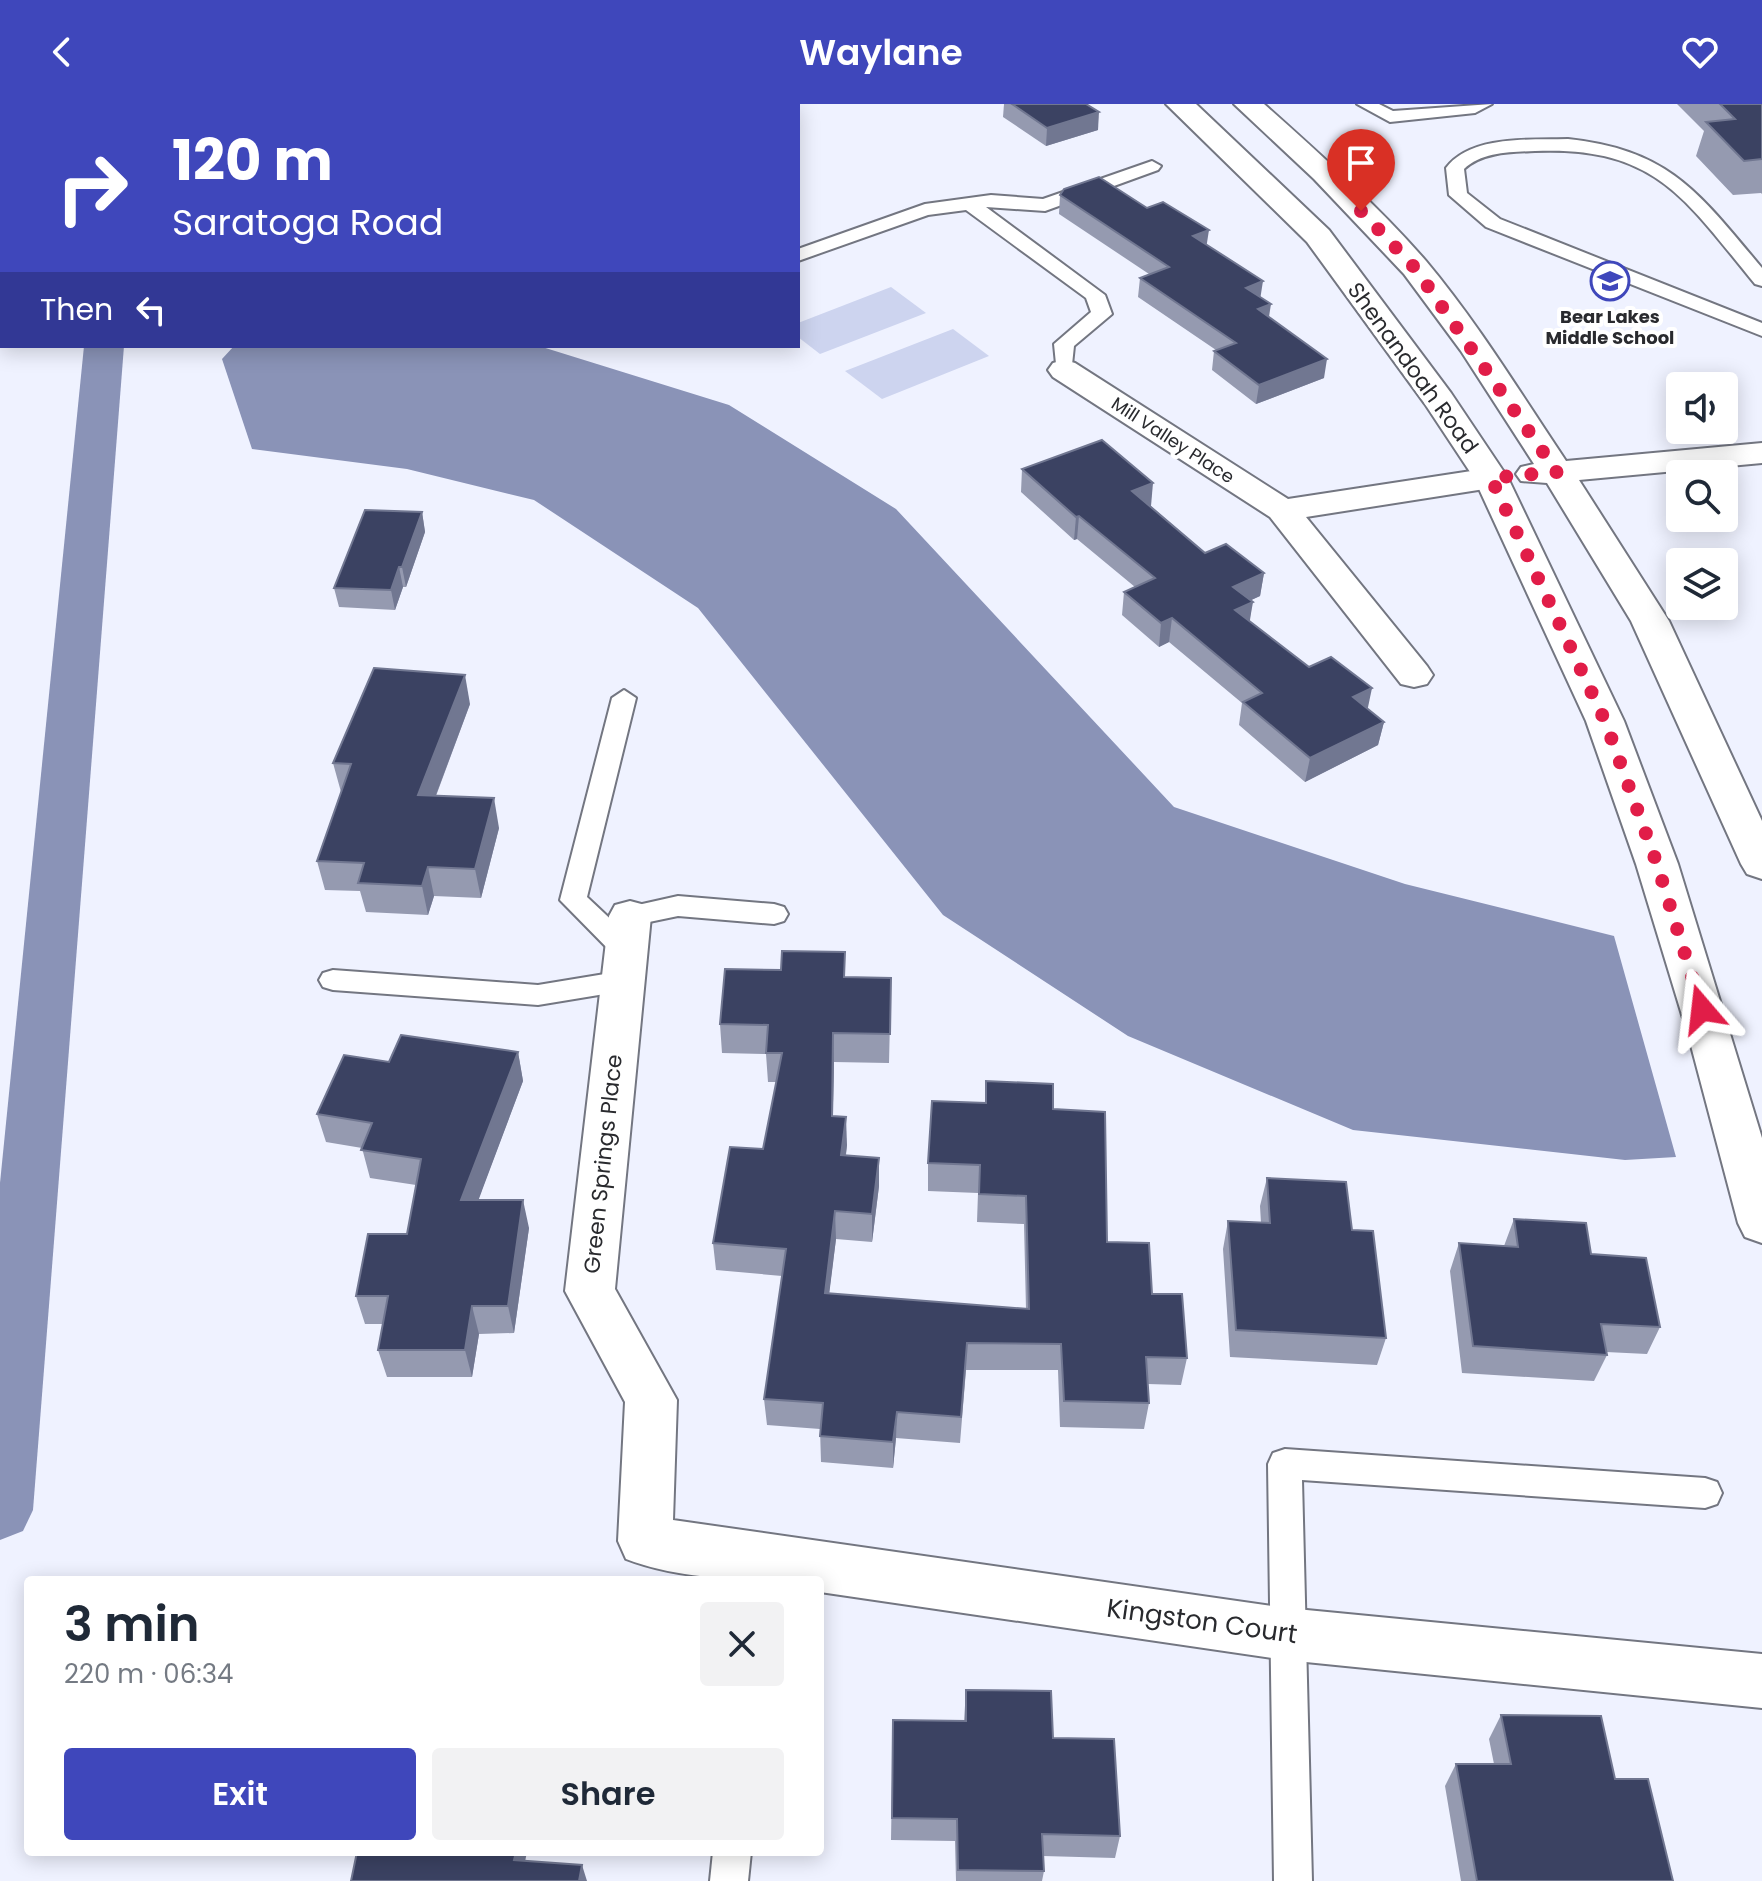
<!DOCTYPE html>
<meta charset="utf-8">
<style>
body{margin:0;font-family:Poppins,sans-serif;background:#f2f2f3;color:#1f2937;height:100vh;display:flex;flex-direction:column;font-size:30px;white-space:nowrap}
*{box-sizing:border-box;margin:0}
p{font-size:26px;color:#747a83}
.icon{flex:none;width:44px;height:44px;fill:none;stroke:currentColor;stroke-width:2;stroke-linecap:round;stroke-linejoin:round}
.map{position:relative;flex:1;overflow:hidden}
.sheet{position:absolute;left:24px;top:1472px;width:800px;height:280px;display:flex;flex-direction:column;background:#fff;border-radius:8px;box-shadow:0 4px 20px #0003}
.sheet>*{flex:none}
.banner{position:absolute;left:0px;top:0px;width:800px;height:244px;box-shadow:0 4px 20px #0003;background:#3f47bb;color:#fff;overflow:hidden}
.fabs{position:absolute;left:1666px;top:268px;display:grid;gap:16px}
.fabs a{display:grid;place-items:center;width:72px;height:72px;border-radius:8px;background:#fff;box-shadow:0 4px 20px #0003;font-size:40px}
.pin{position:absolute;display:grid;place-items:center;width:68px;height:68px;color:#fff;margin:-82px -34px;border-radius:50% 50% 50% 0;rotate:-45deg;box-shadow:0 0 8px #0007}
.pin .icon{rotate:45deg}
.me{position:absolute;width:88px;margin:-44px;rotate:343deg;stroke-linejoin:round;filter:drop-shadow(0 0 6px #0008)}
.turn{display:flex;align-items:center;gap:28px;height:168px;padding:0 40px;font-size:36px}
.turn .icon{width:104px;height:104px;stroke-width:2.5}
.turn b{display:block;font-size:56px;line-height:68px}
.then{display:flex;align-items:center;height:76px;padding:0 40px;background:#0003;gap:16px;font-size:30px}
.round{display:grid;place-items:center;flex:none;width:84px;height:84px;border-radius:8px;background:#f2f2f3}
.headline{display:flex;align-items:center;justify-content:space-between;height:136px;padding:0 40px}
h1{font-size:48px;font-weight:600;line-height:60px}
.button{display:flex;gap:16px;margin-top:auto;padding:16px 40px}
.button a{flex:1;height:92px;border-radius:8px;background:#3f47bb;color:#fff;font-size:32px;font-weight:600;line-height:92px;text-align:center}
.button a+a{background:#f2f2f3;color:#1f2937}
header{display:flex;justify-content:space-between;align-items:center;height:104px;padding:0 40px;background:#3f47bb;color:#fff;font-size:36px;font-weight:600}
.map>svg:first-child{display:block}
.green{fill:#cdd4ef}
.water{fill:#8a93b7}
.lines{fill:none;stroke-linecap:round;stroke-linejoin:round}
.canal{fill:#8a93b7;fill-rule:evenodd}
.lane-casing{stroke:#737681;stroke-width:4}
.street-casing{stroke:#737681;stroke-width:4}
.secondary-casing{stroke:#737681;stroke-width:4}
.lane{fill:#fff;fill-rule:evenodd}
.street{fill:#fff;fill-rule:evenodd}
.secondary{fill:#fff;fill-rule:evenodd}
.wall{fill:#959ab0}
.shaded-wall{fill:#717791}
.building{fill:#3b4262;stroke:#717791;stroke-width:2}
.route{stroke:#e11d48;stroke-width:14;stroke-dasharray:0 25.2}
.labels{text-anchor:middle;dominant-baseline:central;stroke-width:8;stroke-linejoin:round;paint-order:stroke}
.far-poi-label{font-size:18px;font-weight:bold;fill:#292a2e;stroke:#fff}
.far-street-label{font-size:18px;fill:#292a2e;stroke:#fff}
.street-label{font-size:22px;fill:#292a2e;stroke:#fff}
.near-street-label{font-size:26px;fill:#292a2e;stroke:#fff}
</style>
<header><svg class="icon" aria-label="back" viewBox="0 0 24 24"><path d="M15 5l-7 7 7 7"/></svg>Waylane<svg class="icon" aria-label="heart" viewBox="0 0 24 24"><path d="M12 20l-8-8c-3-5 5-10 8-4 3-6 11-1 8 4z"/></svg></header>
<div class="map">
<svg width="1762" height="1777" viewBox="0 0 1762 1777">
<rect width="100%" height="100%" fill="#eff2ff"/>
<g class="green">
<polygon points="891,183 926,209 820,250 798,233 798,219"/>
<polygon points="953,225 989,252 882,295 845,267"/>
</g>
<polygon class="water" points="234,242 539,242 729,301 896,405 1174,703 1405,780 1614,832 1676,1053 1625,1056 1353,1026 1128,932 943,811 698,504 534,396 407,365 252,345 222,255"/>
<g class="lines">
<g class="canal">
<rect x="108" y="0" width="34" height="2"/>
<polygon points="84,242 124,242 33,1406 23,1427 0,1436 0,1079"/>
</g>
<g class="lane-casing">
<g id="lane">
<polygon points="8,0 26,0 7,2"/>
<polygon points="1357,0 1379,0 1393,7 1492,0 1475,9 1390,18"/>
<path d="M1568,35C1670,46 1699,89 1762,164V182L1755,180C1685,95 1656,42 1535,47C1511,48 1482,48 1464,65L1467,89L1500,115L1762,219V232L1486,123L1449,91L1446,64C1471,31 1530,36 1568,35Z"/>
<polygon points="1152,57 1161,62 1158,66 1045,107 986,103 1105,191 1112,210 1074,242 1071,270 1057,270 1054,240 1091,208 1086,194 966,106 928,111 798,157 798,145 925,100 991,91 1043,95"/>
<polygon points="2,83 2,106 0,107 0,84"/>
<polygon points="0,117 2,118 2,146 0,145"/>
<polygon points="2,160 2,172 0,173 0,161"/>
<polygon points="2,183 2,209 0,210 0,184"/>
<polygon points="624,586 636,594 587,793 637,840 641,847 637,854 627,857 617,854 560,796 612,594"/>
<polygon points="678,792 774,800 784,803 788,810 784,817 774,820 678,812 630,822 620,819 616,812 620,805"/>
<polygon points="333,866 538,881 623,867 633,870 637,877 633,884 623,887 538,901 333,886 323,883 319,876 323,869"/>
<polygon points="1285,1345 1705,1374 1717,1378 1722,1389 1717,1400 1705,1404 1302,1376 1312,1777 1274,1777 1268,1360 1273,1349"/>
<polygon points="713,1748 751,1748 748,1777 710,1777"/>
</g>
</g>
<g class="street-casing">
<g id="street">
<polygon points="1064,256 1075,259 1288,395 1491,364 1503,367 1508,374 1503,381 1491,384 1306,413 1427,562 1433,571 1427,580 1414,583 1401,580 1270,413 1053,273 1048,266 1053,259"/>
<path d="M630,797L645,801L651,812L615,1185L677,1296L673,1416L1286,1504L1762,1550V1604L1286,1556L820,1488V1476C756,1476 686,1478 626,1455L618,1437L625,1298L565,1187L609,812L615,801Z"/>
</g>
</g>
<g class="secondary-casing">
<g id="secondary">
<polygon points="1166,0 1196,0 1329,126 1451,289 1508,374 1624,617 1678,760 1762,1034 1762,1139 1745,1133 1738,1119 1689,934 1636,760 1586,617 1474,374 1425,300 1307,138"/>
<path d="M1234,0H1264C1320,50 1377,101 1426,157C1478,219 1521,290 1566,357L1762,339V359L1579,376L1669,517L1762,717V775L1747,770L1741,760L1631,517L1547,379L1521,377L1516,370L1521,363L1534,360L1461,247L1404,170L1314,75Z"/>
</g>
</g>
<use href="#lane" class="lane"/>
<use href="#street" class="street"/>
<use href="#secondary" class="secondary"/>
</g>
<g class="wall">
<polygon points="1004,0 1086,0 1098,26 1046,42 1003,13"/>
<polygon points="1677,0 1762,0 1762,90 1761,89 1733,91 1696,52 1704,27"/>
<polygon points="1060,91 1207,141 1260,194 1269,213 1324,274 1256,300 1212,266 1214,247 1216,246 1138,193 1140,174 1149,170 1059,110"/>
<polygon points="1022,365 1151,402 1205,449 1264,469 1260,492 1251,496 1250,517 1309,563 1384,618 1378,641 1305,678 1239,621 1242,599 1169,538 1159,543 1122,511 1124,488 1135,483 1077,435 1074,436 1021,388"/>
<polygon points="422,408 425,428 406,483 403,483 395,506 339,503 334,484"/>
<polygon points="470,600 436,692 499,724 481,794 434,792 428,811 366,808 360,787 325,786 317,757 341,688 333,659"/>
<polygon points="845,873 891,874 889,959 834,958 833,1012 847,1041 846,1051 879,1082 872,1138 836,1135 829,1189 1026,1205 1024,1120 977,1118 978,1089 928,1087 928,1059 1053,1005 1107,1138 1152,1190 1187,1254 1181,1281 1148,1280 1149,1299 1144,1325 1060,1323 1058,1266 966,1266 960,1339 896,1334 893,1364 821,1358 820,1325 767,1321 764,1295 782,1172 716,1166 713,1139 763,1045 776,978 768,978 766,950 722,949 720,920"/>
<polygon points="518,948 523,977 478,1096 529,1124 514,1229 479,1230 472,1273 387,1273 378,1246 383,1220 365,1220 356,1192 407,1130 416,1081 370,1074 362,1044 326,1038 317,1010 389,958"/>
<polygon points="1267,1074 1352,1126 1386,1234 1377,1261 1230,1253 1223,1145 1228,1117 1261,1119 1260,1102"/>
<polygon points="1514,1115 1591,1150 1660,1223 1647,1250 1606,1248 1607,1251 1594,1277 1462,1269 1450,1167 1459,1139 1504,1142"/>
<polygon points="966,1586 1053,1634 1120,1732 1115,1754 1043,1752 1044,1767 1042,1777 956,1777 955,1737 891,1736 893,1616 964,1617"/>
<polygon points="1501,1611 1615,1675 1673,1777 1461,1777 1445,1682 1456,1660 1494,1660 1489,1635"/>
</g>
<g class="shaded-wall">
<polygon points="1099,8 1098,26 1046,42 1047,24"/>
<polygon points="1209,126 1206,145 1193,132"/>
<polygon points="1263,177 1260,196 1246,184"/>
<polygon points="1271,200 1268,219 1258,205"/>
<polygon points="1327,255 1324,274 1256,300 1259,281"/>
<polygon points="1153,379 1151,402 1129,410 1132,387"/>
<polygon points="422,408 425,428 406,483 402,463"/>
<polygon points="1079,412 1077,435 1074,436 1076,413"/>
<polygon points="399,463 403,483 395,506 391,486"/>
<polygon points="1264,469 1260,492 1230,506 1233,483"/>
<polygon points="1253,498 1249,521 1235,506"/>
<polygon points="1172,514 1169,538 1159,543 1161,519"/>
<polygon points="465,571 470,600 425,720 418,691"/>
<polygon points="1372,584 1367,608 1353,593"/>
<polygon points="1384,618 1378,641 1305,678 1310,654"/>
<polygon points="494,694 499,724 481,794 475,765"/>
<polygon points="428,763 434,792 428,811 422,782"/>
<polygon points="833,929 834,958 832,1040 832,1012"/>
<polygon points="518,948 523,977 468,1124 461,1096"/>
<polygon points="846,1013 847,1041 842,1079 841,1051"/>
<polygon points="879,1054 879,1082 872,1138 872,1110"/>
<polygon points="523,1096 529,1124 514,1229 508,1202"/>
<polygon points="835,1107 836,1135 826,1216 825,1189"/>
<polygon points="472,1202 479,1230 472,1273 465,1246"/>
<polygon points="897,1308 896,1334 893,1364 893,1338"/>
<polygon points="516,1748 527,1748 521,1777 514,1756"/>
<polygon points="582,1761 587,1777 579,1777"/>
</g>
<g class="building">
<polygon points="1012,0 1086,0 1099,8 1047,24"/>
<polygon points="1720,0 1762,0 1762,55 1744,57 1706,18 1735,15"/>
<polygon points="1099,73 1147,104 1163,98 1209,126 1193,132 1263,177 1246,184 1271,200 1258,205 1327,255 1259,281 1214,247 1236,239 1140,174 1169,163 1060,91 1064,85"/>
<polygon points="1102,336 1153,379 1132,387 1205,449 1226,440 1264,469 1233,483 1253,498 1235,506 1309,563 1331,553 1372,584 1353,593 1384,618 1310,654 1243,598 1262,589 1172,514 1161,519 1124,488 1155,474 1079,412 1076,413 1022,365"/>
<polygon points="365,406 422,408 402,463 399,463 391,486 334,484"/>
<polygon points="374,564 465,571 418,691 494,694 475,765 428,763 422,782 358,779 364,759 317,757 351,660 333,659"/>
<polygon points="782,847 845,848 844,873 891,874 890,930 833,929 832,1012 846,1013 841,1051 879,1054 872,1110 835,1107 825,1189 1029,1205 1026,1092 979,1090 980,1061 928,1059 932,997 986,999 986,977 1053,980 1053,1005 1105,1008 1107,1138 1149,1139 1152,1190 1182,1190 1187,1254 1146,1253 1149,1299 1064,1297 1061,1240 967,1239 961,1313 897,1308 893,1338 820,1332 823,1299 764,1295 786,1145 713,1139 730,1043 763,1045 782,949 766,949 768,921 720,920 725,865 781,866"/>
<polygon points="401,931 518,948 461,1096 523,1096 508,1202 472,1202 465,1246 378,1246 388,1192 356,1192 368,1130 407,1130 421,1055 361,1046 372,1019 317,1010 344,951 389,958"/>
<polygon points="1267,1074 1346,1078 1352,1126 1373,1127 1386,1234 1236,1226 1228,1117 1270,1119"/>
<polygon points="1514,1115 1586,1119 1591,1150 1646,1154 1660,1223 1601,1220 1607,1251 1473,1242 1459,1139 1518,1143"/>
<polygon points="966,1586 1051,1587 1053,1634 1114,1635 1120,1732 1042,1730 1044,1767 958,1766 957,1715 892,1714 893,1616 966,1617"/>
<polygon points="1501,1611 1601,1612 1615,1675 1648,1675 1673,1777 1477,1777 1456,1660 1511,1660"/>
<polygon points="357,1748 516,1748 514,1756 582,1761 579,1777 351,1777"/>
</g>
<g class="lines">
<polyline class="route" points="1361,107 1415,164 1557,368 1491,374 1605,617 1657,760 1702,905"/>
</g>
<defs>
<g id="school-ring" transform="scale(2)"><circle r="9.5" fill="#fff" stroke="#3f47bb" stroke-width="1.5"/><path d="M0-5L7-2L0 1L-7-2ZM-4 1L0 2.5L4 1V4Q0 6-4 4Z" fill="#3f47bb"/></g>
</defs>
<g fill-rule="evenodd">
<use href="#school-ring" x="1610" y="177"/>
</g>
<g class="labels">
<g class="far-poi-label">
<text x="1610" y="212">Bear Lakes<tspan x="1610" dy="21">Middle School</tspan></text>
</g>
<g class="far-street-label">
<text transform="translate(1173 336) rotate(33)">Mill Valley Place</text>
</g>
<g class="street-label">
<text transform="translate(1413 264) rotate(54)">Shenandoah Road</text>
<text transform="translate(603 1060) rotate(-84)">Green Springs Place</text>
</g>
<g class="near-street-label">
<text transform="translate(1202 1517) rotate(8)">Kingston Court</text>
</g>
</g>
</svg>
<div class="fabs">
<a><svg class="icon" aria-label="sound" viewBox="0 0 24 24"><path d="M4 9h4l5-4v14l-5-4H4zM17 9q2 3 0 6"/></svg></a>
<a><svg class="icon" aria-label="search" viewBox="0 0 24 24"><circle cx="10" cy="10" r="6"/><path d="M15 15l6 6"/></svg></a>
<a><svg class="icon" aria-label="layers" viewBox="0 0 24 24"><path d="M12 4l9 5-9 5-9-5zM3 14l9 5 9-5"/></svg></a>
</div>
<div class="pin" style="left:1361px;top:107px;background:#d93025"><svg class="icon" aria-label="arrive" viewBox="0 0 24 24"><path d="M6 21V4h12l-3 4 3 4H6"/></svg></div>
<svg class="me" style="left:1702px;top:905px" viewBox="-20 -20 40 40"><path d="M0-17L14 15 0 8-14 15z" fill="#e11d48" stroke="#fff" stroke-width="4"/></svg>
<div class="banner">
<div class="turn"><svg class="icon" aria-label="right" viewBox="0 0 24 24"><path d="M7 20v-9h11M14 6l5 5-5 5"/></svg><div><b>120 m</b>Saratoga Road</div></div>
<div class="then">Then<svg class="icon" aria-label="left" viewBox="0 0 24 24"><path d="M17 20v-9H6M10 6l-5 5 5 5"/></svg></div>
</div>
<section class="sheet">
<div class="headline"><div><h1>3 min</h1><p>220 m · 06:34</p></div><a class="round"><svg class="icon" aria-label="close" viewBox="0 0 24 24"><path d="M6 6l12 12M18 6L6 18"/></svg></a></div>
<div class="button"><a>Exit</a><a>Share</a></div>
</section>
</div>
